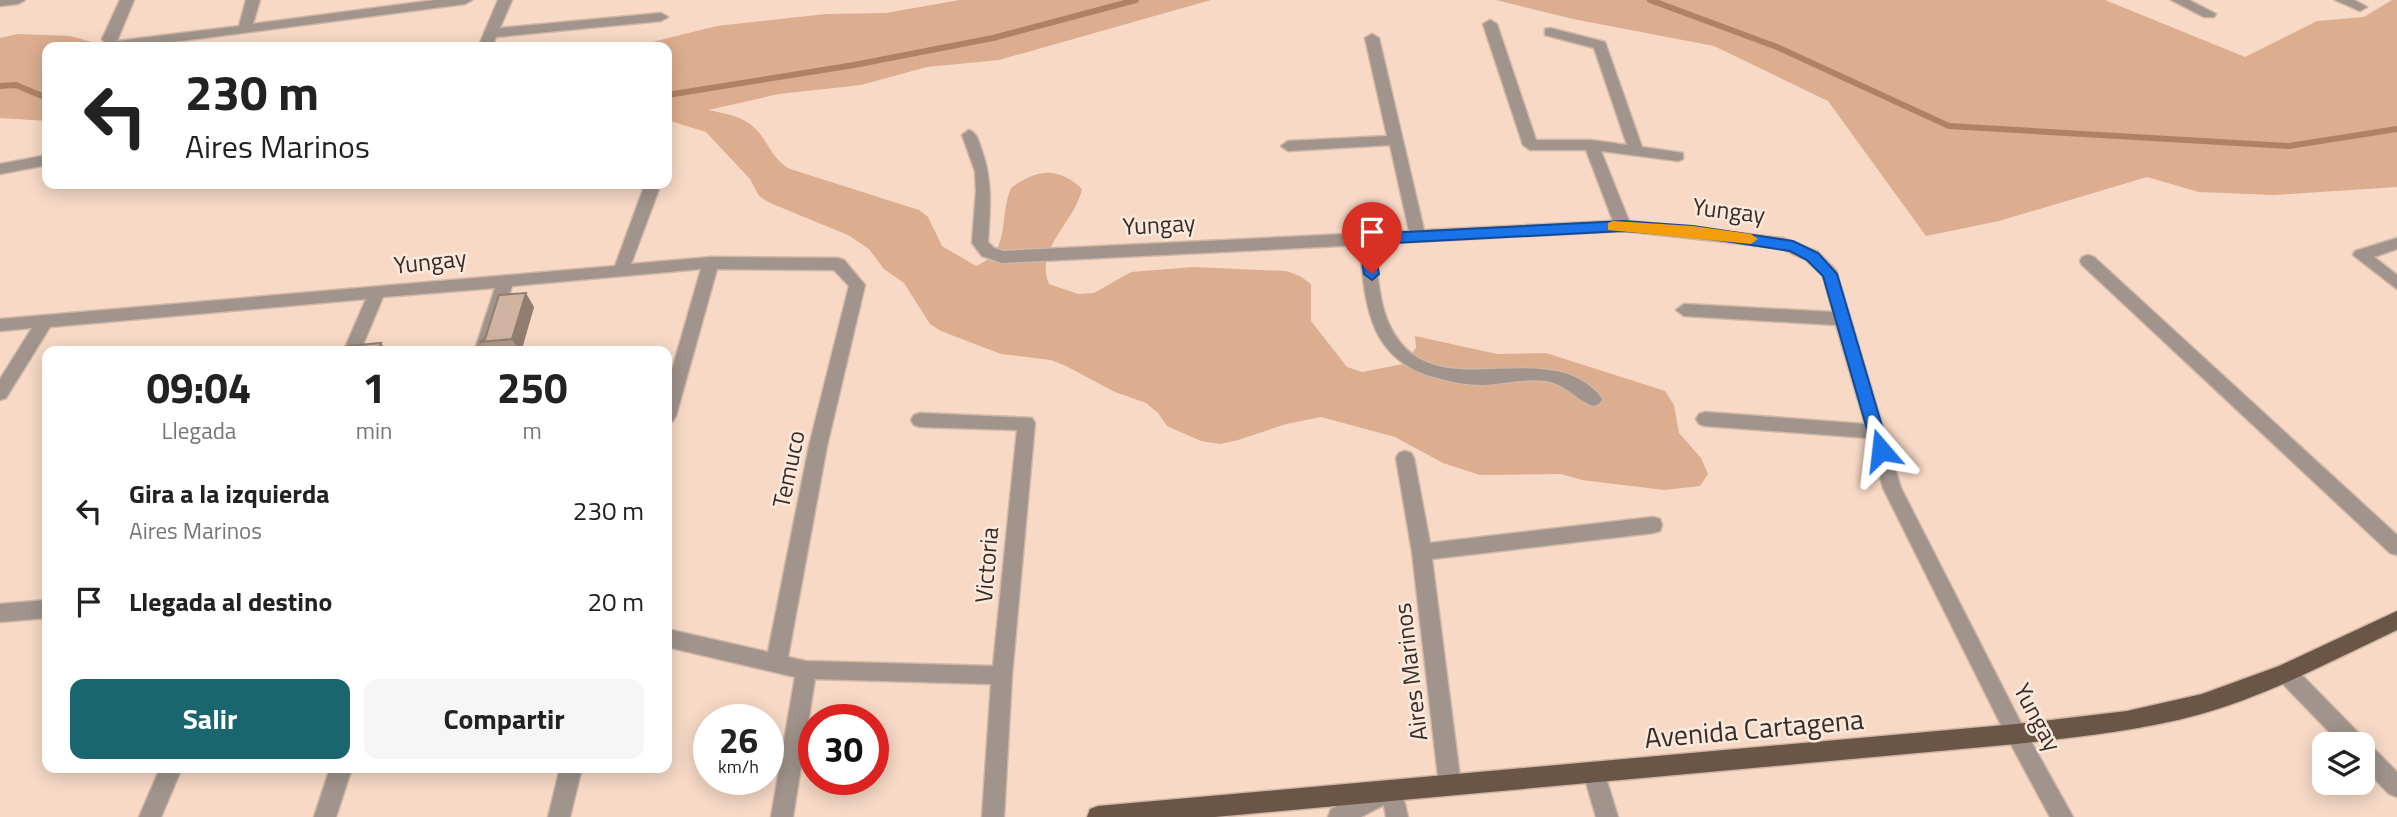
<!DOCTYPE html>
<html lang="es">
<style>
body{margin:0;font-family:"Titillium Web",sans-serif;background:#f6f6f6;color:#222;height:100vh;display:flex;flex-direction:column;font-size:26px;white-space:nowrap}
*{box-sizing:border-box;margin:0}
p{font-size:23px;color:#767676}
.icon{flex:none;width:38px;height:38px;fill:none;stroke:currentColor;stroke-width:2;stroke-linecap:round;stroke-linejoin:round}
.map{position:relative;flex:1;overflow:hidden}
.drawer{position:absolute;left:42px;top:346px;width:630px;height:427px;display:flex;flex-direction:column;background:#fff;border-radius:14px;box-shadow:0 4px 18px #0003}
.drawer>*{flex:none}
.hud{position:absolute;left:42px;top:42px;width:630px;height:147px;border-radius:14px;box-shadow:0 4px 18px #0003;background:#fff;color:#222;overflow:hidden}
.fabs{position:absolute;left:2312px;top:732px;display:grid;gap:14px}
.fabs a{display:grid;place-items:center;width:63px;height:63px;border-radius:14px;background:#fff;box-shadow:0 4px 18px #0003;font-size:35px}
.speed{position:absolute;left:693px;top:704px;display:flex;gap:14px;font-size:35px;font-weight:700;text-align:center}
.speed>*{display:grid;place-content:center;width:91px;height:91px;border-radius:50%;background:#fff;box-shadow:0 4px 18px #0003;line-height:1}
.speed small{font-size:18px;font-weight:400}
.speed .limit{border:10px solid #d22;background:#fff;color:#111}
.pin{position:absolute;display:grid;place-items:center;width:60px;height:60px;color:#fff;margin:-72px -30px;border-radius:50% 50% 50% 0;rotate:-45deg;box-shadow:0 0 7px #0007}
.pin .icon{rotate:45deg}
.me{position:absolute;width:77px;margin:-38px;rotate:343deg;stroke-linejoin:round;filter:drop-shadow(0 0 5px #0008)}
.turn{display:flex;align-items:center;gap:24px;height:147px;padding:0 28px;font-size:32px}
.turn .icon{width:91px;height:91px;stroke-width:2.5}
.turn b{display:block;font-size:49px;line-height:60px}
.eta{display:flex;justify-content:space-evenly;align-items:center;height:119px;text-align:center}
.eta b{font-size:42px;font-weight:700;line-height:49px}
.primary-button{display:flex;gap:14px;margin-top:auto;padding:14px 28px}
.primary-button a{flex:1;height:80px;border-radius:14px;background:#19666e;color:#fff;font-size:28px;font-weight:700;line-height:80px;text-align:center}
.primary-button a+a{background:#f6f6f6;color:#222}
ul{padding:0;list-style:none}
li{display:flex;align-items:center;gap:21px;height:91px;padding:0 28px}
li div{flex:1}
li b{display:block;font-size:26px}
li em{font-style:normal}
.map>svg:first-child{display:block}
.green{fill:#dcad8f}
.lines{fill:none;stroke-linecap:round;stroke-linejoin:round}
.stream{stroke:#b08263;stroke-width:6}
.minor-casing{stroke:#d1b7a6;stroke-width:3}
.major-casing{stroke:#d1b7a6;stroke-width:3}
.minor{fill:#a0948c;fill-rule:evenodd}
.major{fill:#6b5547;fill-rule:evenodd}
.wall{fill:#b39a8a}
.shaded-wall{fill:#927d71}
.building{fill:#d0b3a1;stroke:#927d71;stroke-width:2}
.route{fill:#1a73e8;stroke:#114b97;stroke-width:2}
.slow{fill:#f59e0b}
.labels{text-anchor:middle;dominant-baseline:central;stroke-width:5;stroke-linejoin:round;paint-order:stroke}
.street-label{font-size:24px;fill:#382d26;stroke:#fbe9dd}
.near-street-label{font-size:28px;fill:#382d26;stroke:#fbe9dd}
</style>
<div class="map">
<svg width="2397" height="817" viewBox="0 0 2397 817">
<rect width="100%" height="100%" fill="#f7d9c6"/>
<g class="green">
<path d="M960,0H1211L999,60L927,67L861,85L779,94L708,110C722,113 738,115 750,124C767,136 770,159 790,169L919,210L928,217L942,246L976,266C1012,251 998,220 1011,188C1037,169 1058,166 1082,189C1075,222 1034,249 1049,284L1078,294L1094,293L1131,272L1193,267L1286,271L1300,276L1311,284V321L1347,367L1362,372L1403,364L1416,348L1415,336L1497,354L1546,353L1665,391L1674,405L1679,433L1701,458L1708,474L1700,486L1664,490L1582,480L1561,474L1480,475L1443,463L1395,437L1321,417L1286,424L1238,440L1220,444L1201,441L1167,426L1158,413L1146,403L1115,392L1066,366L1051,360L1001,354L941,331L930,324L904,283L884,269L869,249L848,235L770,203L759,196L750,179L706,132L667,120V47H632L717,26L826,14L886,13Z"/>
<polygon points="1496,0 2105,0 2245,57 2317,21 2364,17 2392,0 2397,0 2397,187 2274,195 2199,192 2147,177 1999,221 1926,236 1828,101 1714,46 1573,19"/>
<polygon points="18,34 70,36 96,43 96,47 47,47 47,121 0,118 0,38"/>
</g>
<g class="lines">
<g class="stream">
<polyline points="1650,0 1777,47 1949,126 2289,146 2397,129"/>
<polyline points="0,86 16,85 47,98"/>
<polyline points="667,95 854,65 993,38 1136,0"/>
</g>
<g class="minor-casing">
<g id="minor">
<polygon points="0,0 25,0 18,4 0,6"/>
<polygon points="120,0 134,0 117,41 239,26 246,0 260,0 253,24 435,0 472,0 465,4 134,47 107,47 102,39"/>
<polygon points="498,0 512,0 500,28 661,13 668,17 661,21 496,37 492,47 478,47"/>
<polygon points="2171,0 2189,0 2216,14 2214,17 2204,17"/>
<polygon points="2335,0 2354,0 2367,7 2360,11"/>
<path d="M1490,20L1497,24L1536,140H1591L1627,145L1594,48L1545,35V29L1550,28L1605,42L1642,147L1683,153V159L1678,161L1601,151L1629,221L1783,238L1818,252L1836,270L1901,488L2023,727L2073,817H2050L2009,741L1883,488L1869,438L1705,426L1699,424L1696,419L1699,414L1705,412L1865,424L1836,325L1684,316L1676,310L1684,304L1833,312L1823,276L1806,260L1780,248L1623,231L1374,244C1378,271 1378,303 1391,328C1430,405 1529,343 1587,384C1593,389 1598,392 1602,399L1599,404L1593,406C1576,400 1566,384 1546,381C1525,378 1504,384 1482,385C1464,385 1447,381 1430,376C1366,355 1366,301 1359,245L1002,263L982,256L972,243L976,191L975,171L962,135L969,130C977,133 978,140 981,148C993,180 990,208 988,242L994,248L1003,251L1409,231L1390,145L1288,151L1281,146L1288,141L1387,136L1365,38L1372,34L1379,38L1424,230L1613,221L1586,150H1530L1523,145L1483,24Z"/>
<polygon points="47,155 47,165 0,174 0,164"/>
<polygon points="645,184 661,184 631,264 711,257 838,258 844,260 865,285 827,446 788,657 806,661 993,666 1017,430 920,427 914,425 911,420 914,415 920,413 1032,418 1035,423 1012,675 1004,817 982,817 991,684 815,679 793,817 771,817 795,677 667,647 667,629 768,652 809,446 849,286 834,270 717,269 676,416 673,421 667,423 667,387 701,269 512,286 491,352 474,352 495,288 383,297 360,352 343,352 366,299 50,327 6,398 0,400 0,379 32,328 0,331 0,319 615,266"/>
<polygon points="2397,238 2397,249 2374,257 2397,275 2397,289 2353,255 2355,251"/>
<polygon points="2088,255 2094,257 2397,535 2397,555 2390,553 2082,265 2080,261 2082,257"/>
<polygon points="1405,451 1411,453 1414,458 1430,543 1653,517 1660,519 1662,525 1660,531 1653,533 1432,559 1461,785 1458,792 1450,795 1442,792 1439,785 1412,552 1396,458 1399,453"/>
<polygon points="47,600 47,618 0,622 0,604"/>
<polygon points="2286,664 2293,666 2397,772 2397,797 2389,794 2362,766 2362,744 2341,744 2279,680 2276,673 2279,666"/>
<polygon points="1594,762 1602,765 1618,817 1596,817 1583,772 1586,765"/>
<polygon points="160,768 182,768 161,817 139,817"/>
<polygon points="330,768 352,768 336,817 314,817"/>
<polygon points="560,768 582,768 570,817 548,817"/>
<polygon points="1392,780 1400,783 1408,817 1386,817 1384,805 1361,817 1328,817 1331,809"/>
</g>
</g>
<g class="major-casing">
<path id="major" d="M2397,611V630C2333,660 2269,695 2201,714C2140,731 2078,737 2016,744L1215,817H1087L1090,809L1098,806L2016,724L2127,711L2202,694L2279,666Z"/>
</g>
<use href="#minor" class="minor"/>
<use href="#major" class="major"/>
</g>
<polygon class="wall" points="534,307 521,352 487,352 480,342"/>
<g class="shaded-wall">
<polygon points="526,293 534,307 521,352 520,352 512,339"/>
<polygon points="381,343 387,352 378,352"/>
</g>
<g class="building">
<polygon points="526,293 512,339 480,342 485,339 499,295"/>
<polygon points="381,343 378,352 347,352 349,346"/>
</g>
<polygon class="route" points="1623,221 1693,226 1793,241 1818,253 1837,274 1889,450 1887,455 1875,455 1873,450 1823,276 1807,260 1790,251 1693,236 1623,231 1374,244 1379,274 1372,280 1364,274 1359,239 1366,234"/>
<polygon class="slow" points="1613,221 1693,226 1751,234 1758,239 1751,244 1608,230 1608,223"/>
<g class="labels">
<g class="street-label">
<text transform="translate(1729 210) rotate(7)">Yungay</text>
<text transform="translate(1159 224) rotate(-3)">Yungay</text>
<text transform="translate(430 261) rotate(-6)">Yungay</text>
<text transform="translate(788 469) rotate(-78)">Temuco</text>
<text transform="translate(986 565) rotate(-85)">Victoria</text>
<text transform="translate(1410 672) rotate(-97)">Aires Marinos</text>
<text transform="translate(2038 717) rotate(62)">Yungay</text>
</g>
<g class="near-street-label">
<text transform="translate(1754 728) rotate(-5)">Avenida Cartagena</text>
</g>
</g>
</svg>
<div class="fabs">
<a><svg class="icon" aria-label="layers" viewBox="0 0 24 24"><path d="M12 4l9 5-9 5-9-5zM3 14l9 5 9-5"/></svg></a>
</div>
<div class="speed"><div>26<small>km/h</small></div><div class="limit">30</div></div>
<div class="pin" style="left:1372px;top:274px;background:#d93025"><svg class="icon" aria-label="arrive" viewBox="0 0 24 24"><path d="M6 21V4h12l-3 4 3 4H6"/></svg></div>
<svg class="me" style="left:1881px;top:450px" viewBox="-20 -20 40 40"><path d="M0-17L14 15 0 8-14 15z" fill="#1a73e8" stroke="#fff" stroke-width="4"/></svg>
<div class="hud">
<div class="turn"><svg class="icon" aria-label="left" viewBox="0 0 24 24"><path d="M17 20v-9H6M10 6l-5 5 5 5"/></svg><div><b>230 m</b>Aires Marinos</div></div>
</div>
<section class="drawer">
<div class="eta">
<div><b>09:04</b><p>Llegada</p></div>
<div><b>1</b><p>min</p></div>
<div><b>250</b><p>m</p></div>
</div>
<ul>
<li><svg class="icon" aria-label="left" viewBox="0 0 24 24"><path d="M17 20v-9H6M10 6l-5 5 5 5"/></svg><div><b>Gira a la izquierda</b><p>Aires Marinos</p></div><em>230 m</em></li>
<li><svg class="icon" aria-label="arrive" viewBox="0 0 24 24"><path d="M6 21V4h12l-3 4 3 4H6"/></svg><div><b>Llegada al destino</b></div><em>20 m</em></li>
</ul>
<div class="primary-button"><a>Salir</a><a>Compartir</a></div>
</section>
</div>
